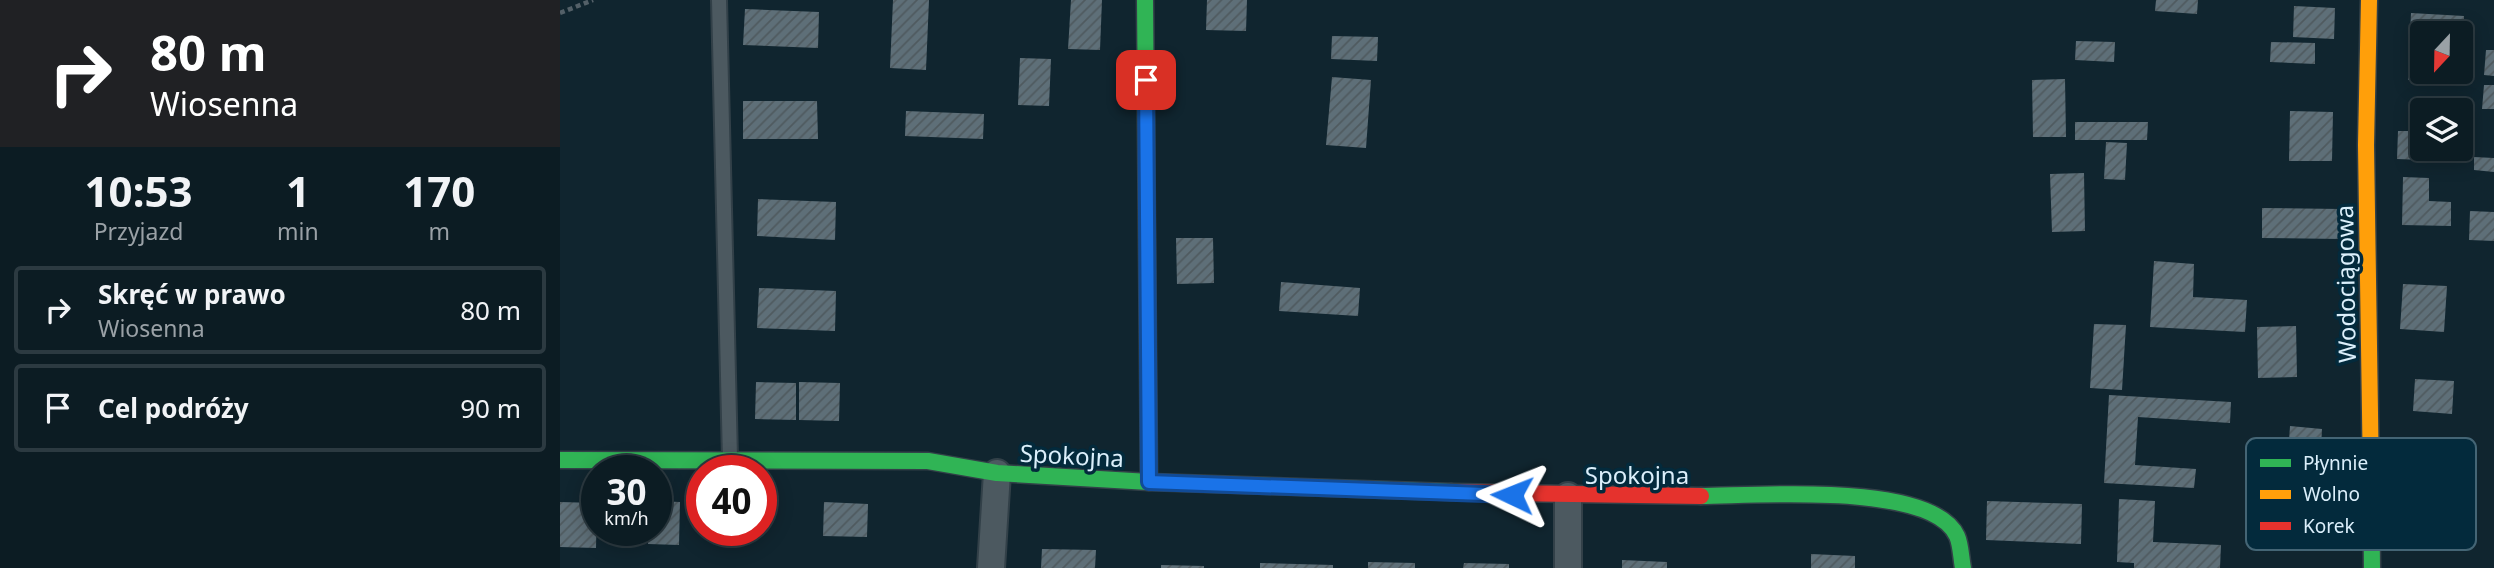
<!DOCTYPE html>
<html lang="pl">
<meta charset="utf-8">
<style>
body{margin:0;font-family:"Noto Sans",sans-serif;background:#1a2930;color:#f1f3f6;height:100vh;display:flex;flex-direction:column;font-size:26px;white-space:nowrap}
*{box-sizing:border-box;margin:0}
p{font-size:23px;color:#9aa1a6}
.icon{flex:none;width:38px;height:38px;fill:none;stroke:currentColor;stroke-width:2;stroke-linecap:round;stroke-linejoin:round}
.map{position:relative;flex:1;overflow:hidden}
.sheet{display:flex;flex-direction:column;background:#0c1c23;width:560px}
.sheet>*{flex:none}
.hud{background:#202124;color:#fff;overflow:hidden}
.needle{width:46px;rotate:202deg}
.buttons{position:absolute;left:1850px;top:21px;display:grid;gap:14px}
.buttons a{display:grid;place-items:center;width:63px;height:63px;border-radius:7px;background:#0c1c23;box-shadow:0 4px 18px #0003,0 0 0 2px #2c3a41;font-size:35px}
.speed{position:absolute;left:21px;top:455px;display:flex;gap:14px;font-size:35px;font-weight:700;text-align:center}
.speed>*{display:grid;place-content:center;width:91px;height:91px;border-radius:50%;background:#0c1c23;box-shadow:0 4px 18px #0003,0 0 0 2px #2c3a41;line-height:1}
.speed small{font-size:18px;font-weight:400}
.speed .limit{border:10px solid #d22;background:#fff;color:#111}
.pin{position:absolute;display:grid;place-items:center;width:60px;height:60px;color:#fff;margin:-30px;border-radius:14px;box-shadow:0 4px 10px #0006}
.me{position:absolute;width:77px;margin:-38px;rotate:272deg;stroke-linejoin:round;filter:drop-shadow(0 0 5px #0008)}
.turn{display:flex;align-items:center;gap:24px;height:147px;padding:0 35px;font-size:32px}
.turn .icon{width:91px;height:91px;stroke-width:2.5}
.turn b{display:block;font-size:49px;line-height:60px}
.eta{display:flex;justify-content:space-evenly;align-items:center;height:119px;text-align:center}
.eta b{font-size:42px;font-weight:700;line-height:49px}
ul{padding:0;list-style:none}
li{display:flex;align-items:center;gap:21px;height:88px;margin:0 14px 10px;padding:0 21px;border:4px solid #2c3a41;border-radius:7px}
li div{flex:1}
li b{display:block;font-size:26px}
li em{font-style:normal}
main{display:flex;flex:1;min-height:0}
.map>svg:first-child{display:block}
.building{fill:url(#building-hatch)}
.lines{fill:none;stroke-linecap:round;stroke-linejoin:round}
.lane-casing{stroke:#324048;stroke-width:18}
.street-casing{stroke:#324048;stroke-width:30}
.fast-casing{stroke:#324048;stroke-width:19}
.slow-casing{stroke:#324048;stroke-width:19}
.jam-casing{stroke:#324048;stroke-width:19}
.path{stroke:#536068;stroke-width:4.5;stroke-dasharray:5 3.5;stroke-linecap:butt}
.lane{stroke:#4c5960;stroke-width:14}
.street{stroke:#4c5960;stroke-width:26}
.fast{stroke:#30b455;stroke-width:16}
.slow{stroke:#ff9f0a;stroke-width:16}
.jam{stroke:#e5322d;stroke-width:16}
.route-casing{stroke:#114b97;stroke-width:18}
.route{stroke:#1a73e8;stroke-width:12}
.labels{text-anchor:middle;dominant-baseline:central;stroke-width:7;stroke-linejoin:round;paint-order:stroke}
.street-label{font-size:24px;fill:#dbeffb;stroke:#032a3c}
.key{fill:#032a3c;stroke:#446575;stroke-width:2}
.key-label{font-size:19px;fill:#dbeffb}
</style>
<main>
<section class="sheet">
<div class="hud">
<div class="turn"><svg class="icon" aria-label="right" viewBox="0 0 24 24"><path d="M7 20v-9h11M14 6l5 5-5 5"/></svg><div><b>80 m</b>Wiosenna</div></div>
</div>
<div class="eta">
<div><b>10:53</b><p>Przyjazd</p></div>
<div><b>1</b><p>min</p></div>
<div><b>170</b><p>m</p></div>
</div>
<ul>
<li><svg class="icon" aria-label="right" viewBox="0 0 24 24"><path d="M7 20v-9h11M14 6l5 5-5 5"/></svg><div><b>Skręć w prawo</b><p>Wiosenna</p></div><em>80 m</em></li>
<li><svg class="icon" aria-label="arrive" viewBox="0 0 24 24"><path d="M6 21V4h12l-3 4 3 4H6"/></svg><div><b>Cel podróży</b></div><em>90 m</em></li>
</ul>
</section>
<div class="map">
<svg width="1934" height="568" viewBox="0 0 1934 568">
<defs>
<pattern id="building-hatch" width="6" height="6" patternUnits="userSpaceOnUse" patternTransform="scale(1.75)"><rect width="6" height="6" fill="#5e6f78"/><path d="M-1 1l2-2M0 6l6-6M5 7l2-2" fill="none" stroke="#4f5a5f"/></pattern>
</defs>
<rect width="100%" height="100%" fill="#10252f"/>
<g class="building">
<polygon points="333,0 369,0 366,70 330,68"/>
<polygon points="511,0 542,0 540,50 508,49"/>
<polygon points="647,0 687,0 686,31 646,30"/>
<polygon points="1596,0 1638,0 1637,14 1595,11"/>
<polygon points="1734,6 1775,8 1774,39 1733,37"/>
<polygon points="185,9 259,12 258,48 183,45"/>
<polygon points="1851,13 1904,16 1903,45 1900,33 1862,33 1862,72 1882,72 1881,81 1848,80"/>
<polygon points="772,36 818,37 817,61 771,59"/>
<polygon points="1516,41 1555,42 1554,62 1515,60"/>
<polygon points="1711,42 1755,43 1755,64 1710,62"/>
<polygon points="1926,50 1934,50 1934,76 1924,75"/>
<polygon points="460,58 491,59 489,106 458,105"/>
<polygon points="772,77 811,80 806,148 766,145"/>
<polygon points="1505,79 1506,137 1473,137 1472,80"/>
<polygon points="1924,85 1934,85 1934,109 1922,109"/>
<polygon points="183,101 257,101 258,139 183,139"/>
<polygon points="1858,110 1862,111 1862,149 1889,149 1888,161 1837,159 1838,131 1857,131"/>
<polygon points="346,111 424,114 423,139 345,136"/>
<polygon points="1730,111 1773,112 1772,161 1729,161"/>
<polygon points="1515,122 1588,122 1587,140 1515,140"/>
<polygon points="1546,142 1567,143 1565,180 1544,179"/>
<polygon points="1914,157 1934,158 1934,172 1914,170"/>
<polygon points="1524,173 1525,231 1492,232 1490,174"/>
<polygon points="1843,177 1869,178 1869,201 1891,202 1891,226 1842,225"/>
<polygon points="198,199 276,202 275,240 197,236"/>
<polygon points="1702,208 1781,209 1781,239 1702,238"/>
<polygon points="1910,211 1934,212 1934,241 1909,240"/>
<polygon points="616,238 653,238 654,283 617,284"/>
<polygon points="1594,261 1634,264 1633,297 1687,300 1685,332 1590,327"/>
<polygon points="721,282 800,288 798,316 719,311"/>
<polygon points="1843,284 1887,286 1884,332 1840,329"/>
<polygon points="199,288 276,291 275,331 197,328"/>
<polygon points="1534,324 1566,325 1562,390 1530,388"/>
<polygon points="1736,326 1737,377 1698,378 1697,327"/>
<polygon points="1855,379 1894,381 1892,414 1853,411"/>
<polygon points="196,382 236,383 236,420 195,419"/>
<polygon points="239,382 280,383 279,421 239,420"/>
<polygon points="1549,395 1671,402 1670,423 1578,417 1575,465 1636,469 1634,488 1544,483"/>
<polygon points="1730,426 1762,429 1759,485 1726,483"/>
<polygon points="1559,499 1595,501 1593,542 1661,545 1660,568 1574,568 1574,563 1557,562"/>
<polygon points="96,501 120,502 119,545 88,544 88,530 96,530"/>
<polygon points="1427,501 1522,504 1521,544 1426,540"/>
<polygon points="0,502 37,503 36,548 0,547"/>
<polygon points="264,502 308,504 307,537 263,536"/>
<polygon points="482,549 536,550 535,568 481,568"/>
<polygon points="1251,554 1295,556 1295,568 1251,568"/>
<polygon points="1062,560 1107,562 1107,568 1062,568"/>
<polygon points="808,562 855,563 855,568 808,568"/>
<polygon points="700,563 773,565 773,568 700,568"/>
<polygon points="904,563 949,564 949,568 903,568"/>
<polygon points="601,565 644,566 644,568 601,568"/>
</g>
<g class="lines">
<g class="lane-casing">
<polyline id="lane" points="159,0 170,459"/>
</g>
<g class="street-casing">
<g id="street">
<polyline points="1008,496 1008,568"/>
<polyline points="431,568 437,473"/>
</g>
</g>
<g class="fast-casing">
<g id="fast">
<polyline points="585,0 589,482"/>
<polyline points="0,460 368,461 437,473 589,482 891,492"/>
<polyline points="1811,479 1812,568"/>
<path d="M1141,496C1194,496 1372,481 1397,536C1401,545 1401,558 1403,568"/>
</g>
</g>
<g class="slow-casing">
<polyline id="slow" points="1809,0 1806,145 1811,479"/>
</g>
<g class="jam-casing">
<polyline id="jam" points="891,492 1141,496"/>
</g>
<polyline class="path" points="0,13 33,0"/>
<use href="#lane" class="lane"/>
<use href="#street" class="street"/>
<use href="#fast" class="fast"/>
<use href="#slow" class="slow"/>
<use href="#jam" class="jam"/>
</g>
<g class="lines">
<g class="route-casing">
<polyline id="route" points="586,80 589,482 952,495"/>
</g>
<use href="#route" class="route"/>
</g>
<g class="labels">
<g class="street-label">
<text transform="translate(1785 284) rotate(-91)">Wodociągowa</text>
<text transform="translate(512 455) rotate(3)">Spokojna</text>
<text x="1077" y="474">Spokojna</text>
</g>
</g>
<rect x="1686" y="438" width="230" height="112" rx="10" class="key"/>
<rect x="1700" y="459" width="31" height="8" fill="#30b455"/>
<rect x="1700" y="490" width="31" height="9" fill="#ff9f0a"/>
<rect x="1700" y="522" width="31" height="8" fill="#e5322d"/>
<g class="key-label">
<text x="1743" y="470">Płynnie</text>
<text x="1743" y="501">Wolno</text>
<text x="1743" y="533">Korek</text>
</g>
</svg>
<div class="buttons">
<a><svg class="needle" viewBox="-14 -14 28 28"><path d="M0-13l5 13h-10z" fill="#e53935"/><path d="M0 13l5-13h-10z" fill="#9aa1a6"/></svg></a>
<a><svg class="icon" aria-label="layers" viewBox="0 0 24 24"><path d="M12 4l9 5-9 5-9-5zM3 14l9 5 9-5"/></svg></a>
</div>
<div class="speed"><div>30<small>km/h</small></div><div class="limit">40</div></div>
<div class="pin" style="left:586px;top:80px;background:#d93025"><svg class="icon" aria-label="arrive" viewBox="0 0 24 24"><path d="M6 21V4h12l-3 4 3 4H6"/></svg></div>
<svg class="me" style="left:952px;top:495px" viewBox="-20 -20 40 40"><path d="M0-17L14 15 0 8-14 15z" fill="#1a73e8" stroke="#fff" stroke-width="4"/></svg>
</div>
</main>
